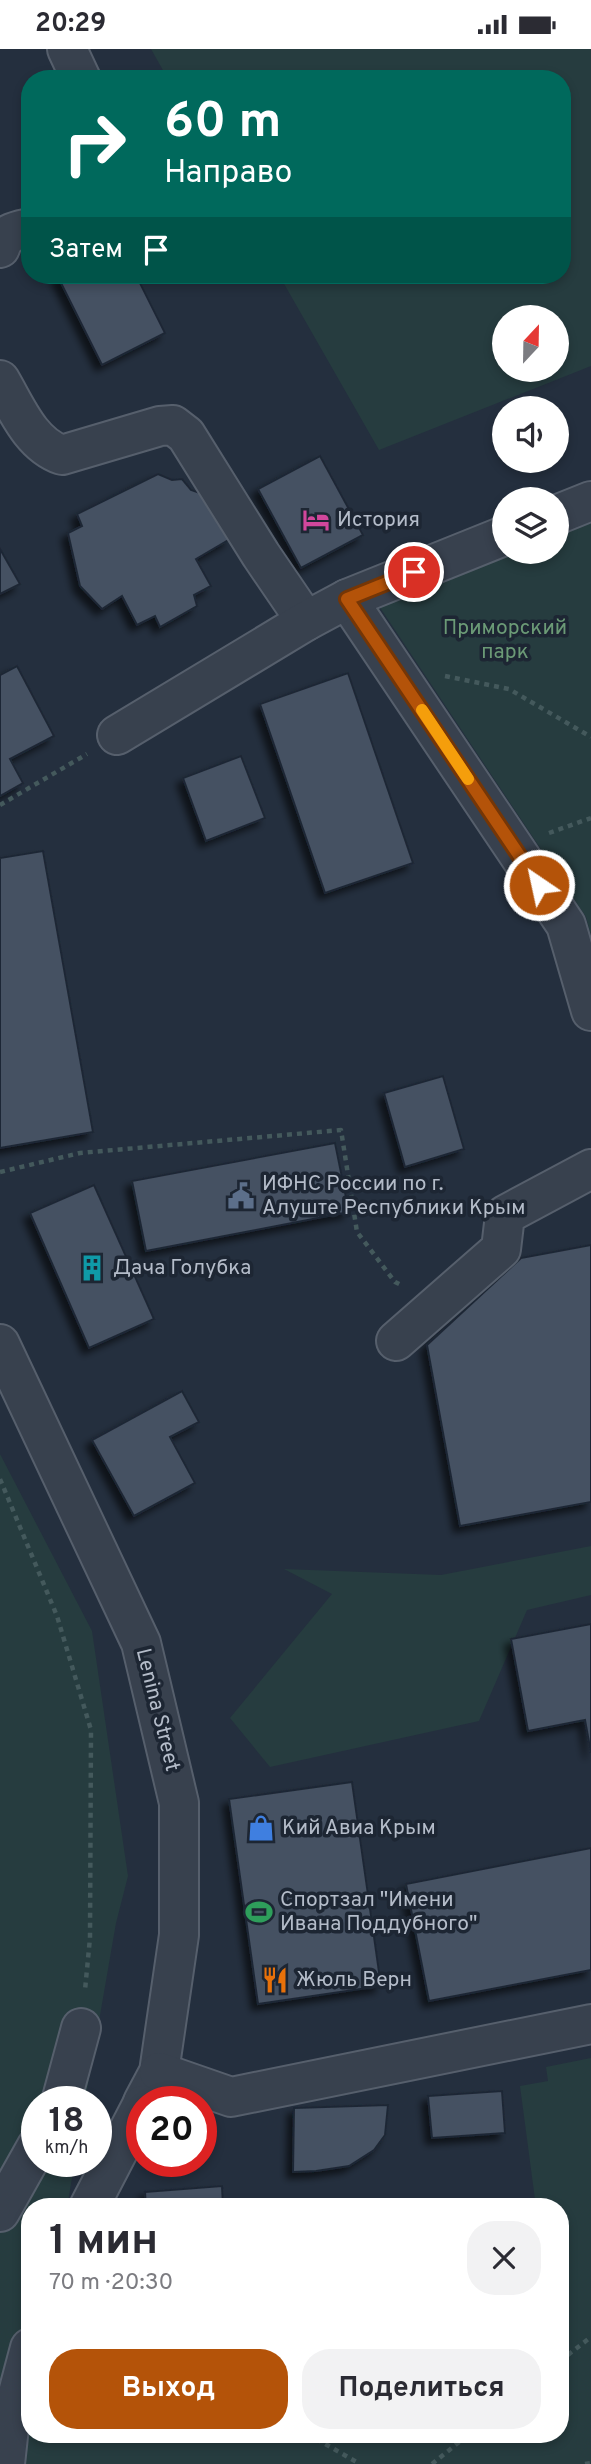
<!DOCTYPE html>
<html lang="ru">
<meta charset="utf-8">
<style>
body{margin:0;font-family:Overpass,sans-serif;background:#f2f2f3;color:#2b2b33;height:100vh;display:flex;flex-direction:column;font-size:26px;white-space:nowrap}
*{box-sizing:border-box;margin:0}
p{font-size:23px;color:#7c7c81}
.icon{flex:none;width:38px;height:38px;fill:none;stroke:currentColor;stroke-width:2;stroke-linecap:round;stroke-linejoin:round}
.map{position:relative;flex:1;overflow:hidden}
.drawer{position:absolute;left:21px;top:2149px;width:548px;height:245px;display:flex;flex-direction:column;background:#fff;border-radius:28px;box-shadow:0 4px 10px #0003}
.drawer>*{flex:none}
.hud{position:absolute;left:21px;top:21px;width:550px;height:214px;border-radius:28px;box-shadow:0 4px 10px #0003;background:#00695c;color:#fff;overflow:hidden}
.needle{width:46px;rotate:22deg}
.fabs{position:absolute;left:492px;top:256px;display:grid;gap:14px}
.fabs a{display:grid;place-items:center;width:77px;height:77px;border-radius:50%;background:#fff;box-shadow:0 4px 10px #0003;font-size:35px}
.speed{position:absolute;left:21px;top:2037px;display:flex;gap:14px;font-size:35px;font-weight:700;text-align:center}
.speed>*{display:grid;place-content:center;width:91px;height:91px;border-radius:50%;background:#fff;box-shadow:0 4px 10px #0003;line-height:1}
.speed small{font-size:18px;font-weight:400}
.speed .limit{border:10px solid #d22;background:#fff;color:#111}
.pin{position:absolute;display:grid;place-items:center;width:60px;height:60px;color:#fff;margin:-30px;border:4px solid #fff;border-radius:50%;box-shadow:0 2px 7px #0007}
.me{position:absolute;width:77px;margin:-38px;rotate:326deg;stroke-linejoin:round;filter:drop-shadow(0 0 5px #0008)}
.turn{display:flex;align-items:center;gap:24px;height:147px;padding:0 28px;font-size:32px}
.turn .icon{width:91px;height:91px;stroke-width:2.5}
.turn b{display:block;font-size:49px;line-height:60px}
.then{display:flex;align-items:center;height:66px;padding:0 28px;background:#0003;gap:14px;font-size:26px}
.round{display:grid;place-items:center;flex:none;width:74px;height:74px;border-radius:28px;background:#f2f2f3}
.head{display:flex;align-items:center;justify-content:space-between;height:119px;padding:0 28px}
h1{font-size:42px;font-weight:700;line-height:52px}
.cta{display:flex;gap:14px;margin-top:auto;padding:14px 28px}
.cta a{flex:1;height:80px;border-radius:28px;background:#b45309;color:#fff;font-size:28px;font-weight:700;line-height:80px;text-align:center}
.cta a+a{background:#f2f2f3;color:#2b2b33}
.status{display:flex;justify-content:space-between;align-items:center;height:49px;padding:0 35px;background:#fff;direction:ltr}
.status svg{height:19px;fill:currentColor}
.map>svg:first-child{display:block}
.green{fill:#263c3f;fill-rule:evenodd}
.building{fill:#455162;stroke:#1f2835;stroke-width:2;filter:url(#shadow)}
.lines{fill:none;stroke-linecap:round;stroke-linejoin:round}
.minor-casing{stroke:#565f6c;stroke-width:42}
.path{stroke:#44595c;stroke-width:4.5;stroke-dasharray:5 5;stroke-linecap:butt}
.minor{stroke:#38414e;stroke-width:38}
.route-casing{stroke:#753606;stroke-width:18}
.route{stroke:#b45309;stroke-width:12}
.slow{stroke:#f59e0b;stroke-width:12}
.labels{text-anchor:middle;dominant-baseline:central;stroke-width:7;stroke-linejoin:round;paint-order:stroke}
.poi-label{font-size:21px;fill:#b4bcc9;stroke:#1d2633;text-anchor:start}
.park-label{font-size:21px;fill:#6b9a76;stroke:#1d2633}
.street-label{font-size:21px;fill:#b4bcc9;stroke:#1d2633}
</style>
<div class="status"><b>20:29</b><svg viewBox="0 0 49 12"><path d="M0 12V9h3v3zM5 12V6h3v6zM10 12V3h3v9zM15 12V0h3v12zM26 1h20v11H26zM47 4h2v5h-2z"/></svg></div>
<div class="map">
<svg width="591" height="2415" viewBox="0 0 591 2415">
<defs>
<filter id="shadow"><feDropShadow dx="-6" dy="6" stdDeviation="3.5" flood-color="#0009"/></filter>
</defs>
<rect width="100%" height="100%" fill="#242f3e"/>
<g class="green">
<path d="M151,0H591V317L379,401L279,226H562V30H168ZM504,268H556V320H504Z"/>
<polygon points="591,458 591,886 586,868 377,554 504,502 556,502 557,474"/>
<polygon points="0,1405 92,1582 128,1827 116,1874 85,2053 37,2053 37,2112 75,2112 67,2158 30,2158 30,2385 560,2385 560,2158 536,2158 520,2037 548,2032 546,2018 591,2009 591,2415 24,2415 24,2412 0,2415"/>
<polygon points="591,1497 591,1546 527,1561 479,1672 270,1718 230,1669 332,1545 284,1520 441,1526"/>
</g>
<g class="building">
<polygon points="57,226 136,226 165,284 102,316"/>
<polygon points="320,407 363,486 301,519 258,440"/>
<polygon points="158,425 172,431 182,430 191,441 200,444 230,490 196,510 211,537 194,546 197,557 160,578 155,567 137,576 122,547 102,560 80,537 68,484 82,477 77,465"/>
<polygon points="0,500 20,535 0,545"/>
<polygon points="17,617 54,687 10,710 23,734 0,747 0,626"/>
<polygon points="348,624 413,814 325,844 260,655"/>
<polygon points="241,707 265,769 206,792 183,729"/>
<polygon points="43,802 93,1083 0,1099 0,809"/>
<polygon points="443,1027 464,1100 405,1118 384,1044"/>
<polygon points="335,1094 349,1163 146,1202 132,1132"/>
<polygon points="94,1136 154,1270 89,1299 30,1164"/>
<polygon points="591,1196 591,1453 460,1477 427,1296 521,1209"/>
<polygon points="182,1342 199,1373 170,1388 195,1434 134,1467 92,1391"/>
<polygon points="591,1575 591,1704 585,1671 528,1682 511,1590"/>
<polygon points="352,1733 381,1937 258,1955 229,1750"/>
<polygon points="591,1799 591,1921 429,1952 406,1835"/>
<polygon points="502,2042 505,2084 432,2089 428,2047"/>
<polygon points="388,2056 385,2086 374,2101 349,2117 316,2122 293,2123 294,2059"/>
<polygon points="222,2137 223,2158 146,2158 145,2143"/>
</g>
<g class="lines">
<g class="minor-casing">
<g id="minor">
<polyline points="67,0 81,30"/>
<path d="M0,199C5,183 15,182 30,179"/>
<path d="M0,331C16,358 30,395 62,406L160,377L173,376L186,386L261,506L306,572"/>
<polyline points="556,466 591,452"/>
<polyline points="347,550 566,876 591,962"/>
<polyline points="117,686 306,572 347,550 504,487"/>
<polyline points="396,1292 501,1200 505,1166 591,1120"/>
<polyline points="0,1295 141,1594 179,1754 179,1886 159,2023 143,2053"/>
<polyline points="159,2023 231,2048 591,1975"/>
<polyline points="61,2053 81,1979"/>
<polyline points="89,2158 142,2056"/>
<polyline points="0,2163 37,2097"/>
<polyline points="5,2415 9,2378 30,2299"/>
</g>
</g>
<g class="path">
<polyline points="445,627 509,640 591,688"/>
<polyline points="0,756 87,705"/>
<polyline points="549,784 591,769"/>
<polyline points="0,1123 80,1104 341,1081 357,1183 395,1233 401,1236"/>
<polyline points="0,1430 57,1567 91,1681 90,1889 85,1941"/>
<polyline points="560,2312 591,2288"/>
<polyline points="308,2385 360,2415"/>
<polyline points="432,2415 469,2385"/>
<polyline points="585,2415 591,2414"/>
</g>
<use href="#minor" class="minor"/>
</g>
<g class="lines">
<g class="route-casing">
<polyline id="route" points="414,523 347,550 539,836"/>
</g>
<use href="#route" class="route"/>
<polyline class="slow" points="422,661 468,730"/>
</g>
<defs>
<g id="hotel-bare" transform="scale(2.1)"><path d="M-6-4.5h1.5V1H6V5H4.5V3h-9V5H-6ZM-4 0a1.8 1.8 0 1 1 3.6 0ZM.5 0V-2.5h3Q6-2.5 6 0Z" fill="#d1479c" stroke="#1d2633" stroke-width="2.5" paint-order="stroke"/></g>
<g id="civic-bare" transform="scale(2.1)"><path d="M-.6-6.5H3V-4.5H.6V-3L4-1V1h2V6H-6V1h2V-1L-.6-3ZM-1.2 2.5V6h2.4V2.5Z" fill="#5c6f8a" stroke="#1d2633" stroke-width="2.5" paint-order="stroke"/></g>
<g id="building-bare" transform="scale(2.1)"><path d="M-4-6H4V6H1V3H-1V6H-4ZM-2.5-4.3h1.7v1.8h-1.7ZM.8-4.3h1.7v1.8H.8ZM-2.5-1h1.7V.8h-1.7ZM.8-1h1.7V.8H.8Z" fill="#0f9aa8" stroke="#1d2633" stroke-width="2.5" paint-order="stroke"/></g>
<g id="shop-bare" transform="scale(2.1)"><path d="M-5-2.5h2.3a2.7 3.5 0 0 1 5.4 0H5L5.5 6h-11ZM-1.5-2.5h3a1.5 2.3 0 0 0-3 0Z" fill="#3f7fe0" stroke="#1d2633" stroke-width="2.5" paint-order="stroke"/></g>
<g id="stadium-bare" transform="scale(2.1)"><path d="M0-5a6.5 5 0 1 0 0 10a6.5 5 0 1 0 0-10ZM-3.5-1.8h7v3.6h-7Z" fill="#2e9e5b" stroke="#1d2633" stroke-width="2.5" paint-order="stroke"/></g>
<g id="restaurant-bare" transform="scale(2.1)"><path d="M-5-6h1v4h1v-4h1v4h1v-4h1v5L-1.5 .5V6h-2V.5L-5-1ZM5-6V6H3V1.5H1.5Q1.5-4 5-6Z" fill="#e8710a" stroke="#1d2633" stroke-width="2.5" paint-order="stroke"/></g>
</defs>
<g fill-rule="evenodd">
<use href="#hotel-bare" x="316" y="471"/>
<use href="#civic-bare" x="241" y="1147"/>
<use href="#building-bare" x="92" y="1219"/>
<use href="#shop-bare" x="261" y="1779"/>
<use href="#stadium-bare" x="259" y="1863"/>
<use href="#restaurant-bare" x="275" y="1931"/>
</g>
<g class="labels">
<g class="poi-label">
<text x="337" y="471">История</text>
<text x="262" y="1135">ИФНС России по г.<tspan x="262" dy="24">Алуште Республики Крым</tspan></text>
<text x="113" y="1219">Дача Голубка</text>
<text x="282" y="1779">Кий Авиа Крым</text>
<text x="280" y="1851">Спортзал "Имени<tspan x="280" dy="24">Ивана Поддубного"</tspan></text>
<text x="296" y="1931">Жюль Верн</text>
</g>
<g class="park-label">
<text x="505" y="579">Приморский<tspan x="505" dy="24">парк</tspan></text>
</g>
<g class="street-label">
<text transform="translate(157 1661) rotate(76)">Lenina Street</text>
</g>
</g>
</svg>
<div class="fabs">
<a><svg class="needle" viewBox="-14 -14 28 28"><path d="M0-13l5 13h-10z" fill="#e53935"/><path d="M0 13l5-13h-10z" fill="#7c7c81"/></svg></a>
<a><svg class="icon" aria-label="sound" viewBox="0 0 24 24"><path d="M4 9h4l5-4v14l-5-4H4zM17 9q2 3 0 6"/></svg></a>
<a><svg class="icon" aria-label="layers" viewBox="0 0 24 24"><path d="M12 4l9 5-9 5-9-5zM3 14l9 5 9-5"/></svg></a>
</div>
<div class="speed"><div>18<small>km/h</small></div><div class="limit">20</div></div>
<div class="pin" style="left:414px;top:523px;background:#d93025"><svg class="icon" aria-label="arrive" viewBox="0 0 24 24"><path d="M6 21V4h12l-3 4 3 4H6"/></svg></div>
<svg class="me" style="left:539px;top:836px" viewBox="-20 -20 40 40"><circle r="17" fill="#b45309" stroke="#fff" stroke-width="3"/><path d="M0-11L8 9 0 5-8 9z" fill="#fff"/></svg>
<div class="hud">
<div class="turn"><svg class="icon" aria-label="right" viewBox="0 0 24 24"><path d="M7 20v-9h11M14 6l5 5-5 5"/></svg><div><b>60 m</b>Направо</div></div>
<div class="then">Затем<svg class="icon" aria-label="arrive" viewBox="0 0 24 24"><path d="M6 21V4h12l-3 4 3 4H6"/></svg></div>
</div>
<section class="drawer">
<div class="head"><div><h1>1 мин</h1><p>70 m · 20:30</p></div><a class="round"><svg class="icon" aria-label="close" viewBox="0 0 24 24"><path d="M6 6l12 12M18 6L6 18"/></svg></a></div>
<div class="cta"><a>Выход</a><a>Поделиться</a></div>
</section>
</div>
